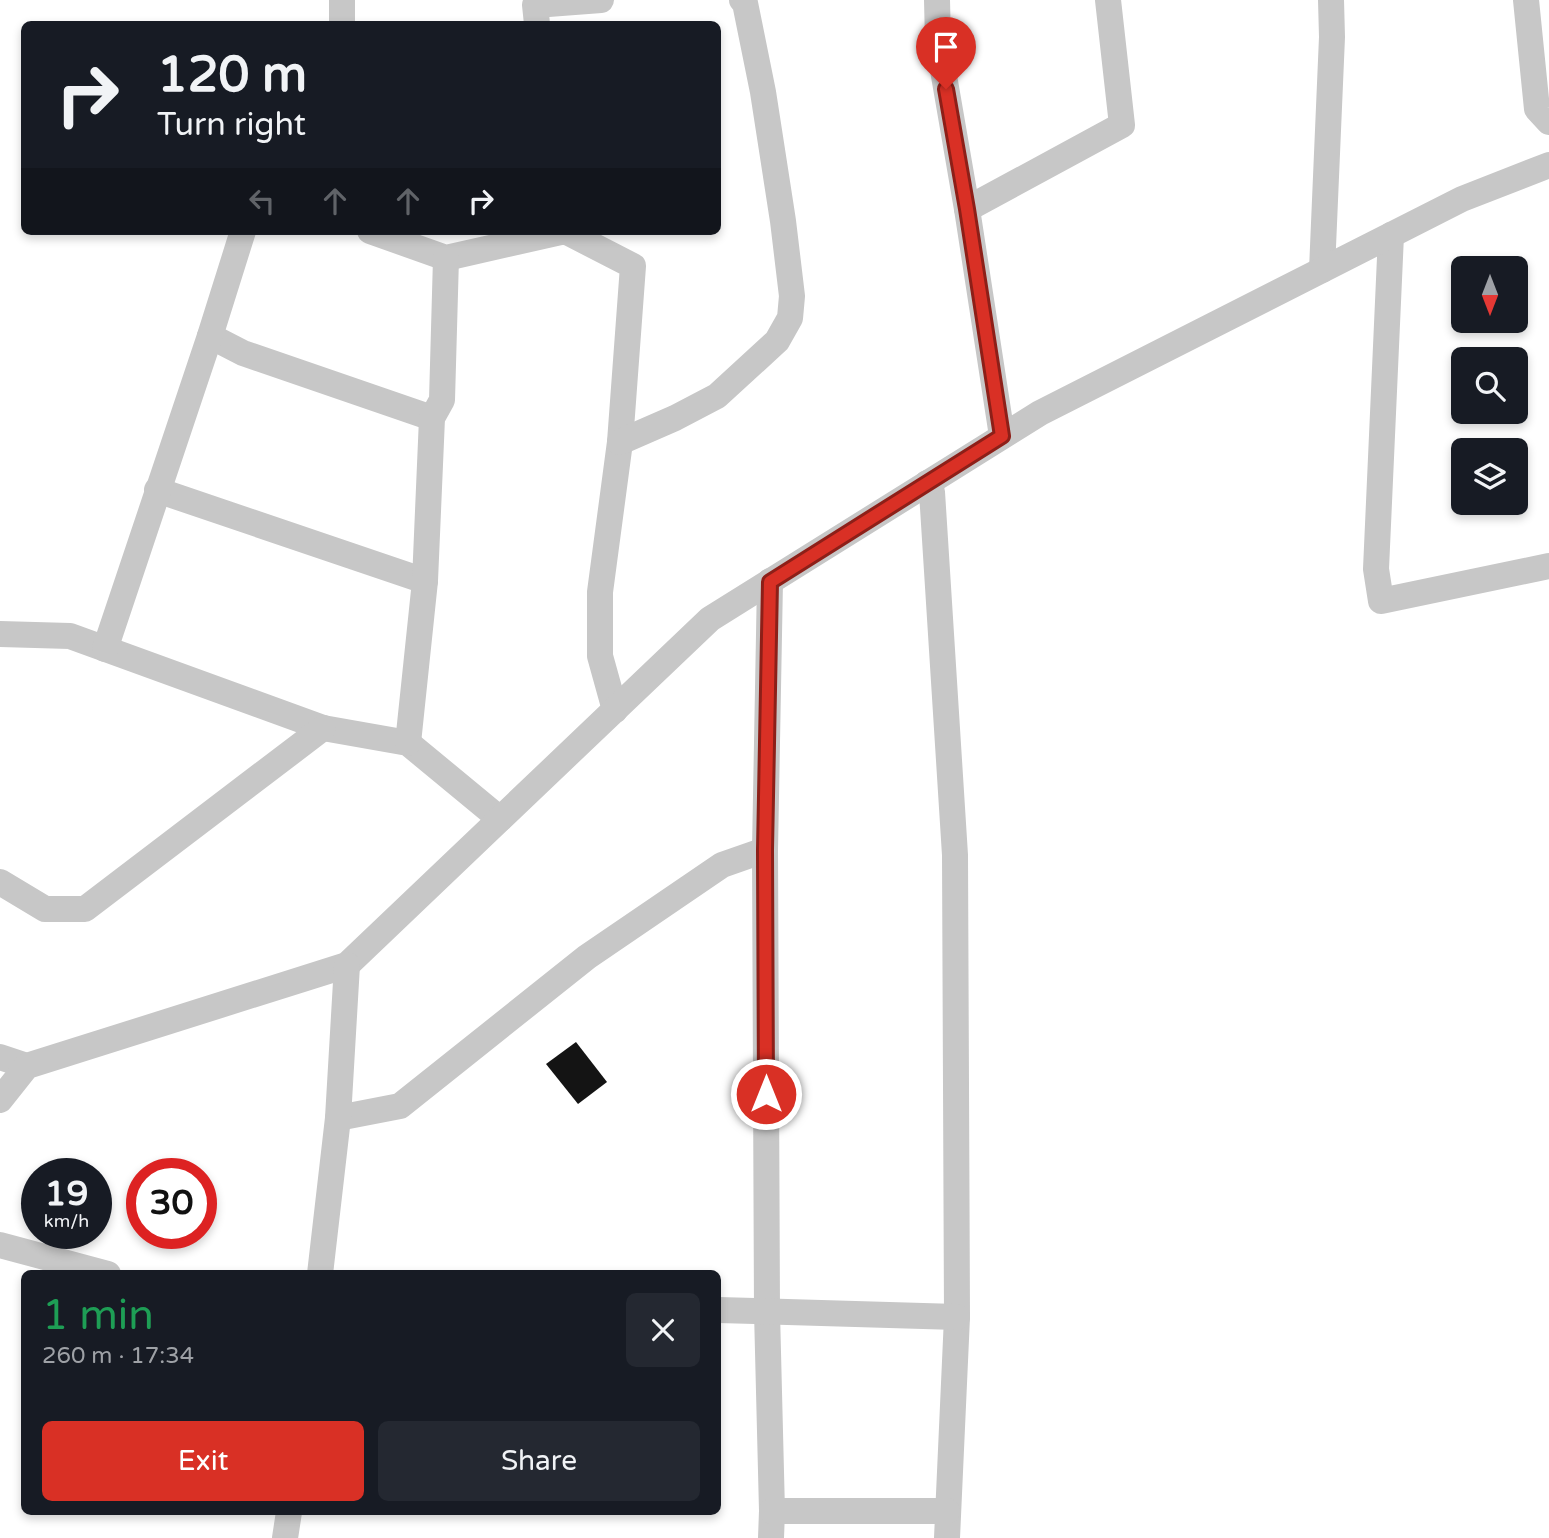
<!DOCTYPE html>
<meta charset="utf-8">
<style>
body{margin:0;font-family:"Varela Round",sans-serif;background:#242831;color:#f1f3f6;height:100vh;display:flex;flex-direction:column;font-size:26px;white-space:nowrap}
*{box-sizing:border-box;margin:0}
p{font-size:23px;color:#9ea1a6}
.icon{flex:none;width:38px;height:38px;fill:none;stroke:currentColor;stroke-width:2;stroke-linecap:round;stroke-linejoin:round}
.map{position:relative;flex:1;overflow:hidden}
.side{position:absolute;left:21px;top:1270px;width:700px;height:245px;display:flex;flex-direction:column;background:#171b24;border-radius:10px;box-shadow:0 4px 10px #0003}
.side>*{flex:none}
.guide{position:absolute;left:21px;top:21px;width:700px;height:214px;border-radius:10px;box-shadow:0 4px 10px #0003;background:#171b24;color:#f1f3f6;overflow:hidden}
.needle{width:46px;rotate:180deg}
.tools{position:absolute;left:1451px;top:256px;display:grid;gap:14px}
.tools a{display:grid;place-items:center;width:77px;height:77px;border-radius:10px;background:#171b24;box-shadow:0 4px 10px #0003;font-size:35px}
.speed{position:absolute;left:21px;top:1158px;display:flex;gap:14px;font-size:35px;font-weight:700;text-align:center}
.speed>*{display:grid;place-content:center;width:91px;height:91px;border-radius:50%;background:#171b24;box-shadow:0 4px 10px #0003;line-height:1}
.speed small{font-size:18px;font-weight:400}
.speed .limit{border:10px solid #d22;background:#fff;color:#111}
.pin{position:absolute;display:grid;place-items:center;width:60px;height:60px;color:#fff;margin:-72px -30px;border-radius:50% 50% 50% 0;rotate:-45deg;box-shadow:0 0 7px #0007}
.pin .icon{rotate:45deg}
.me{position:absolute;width:77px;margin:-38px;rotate:0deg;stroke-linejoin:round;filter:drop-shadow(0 0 5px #0008)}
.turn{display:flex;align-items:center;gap:24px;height:147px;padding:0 21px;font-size:32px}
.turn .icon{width:91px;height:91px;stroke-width:2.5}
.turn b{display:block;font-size:49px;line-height:60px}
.lanes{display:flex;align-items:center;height:66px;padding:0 21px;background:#0003;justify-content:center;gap:35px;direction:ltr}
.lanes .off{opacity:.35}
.round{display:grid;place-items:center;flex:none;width:74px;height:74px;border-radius:10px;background:#242831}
.summary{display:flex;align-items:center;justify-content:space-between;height:119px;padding:0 21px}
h1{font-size:42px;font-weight:600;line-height:52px;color:#1e9e55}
.button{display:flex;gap:14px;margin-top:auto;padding:14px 21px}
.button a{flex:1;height:80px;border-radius:10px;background:#d93025;color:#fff;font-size:28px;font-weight:600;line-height:80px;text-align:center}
.button a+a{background:#242831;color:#f1f3f6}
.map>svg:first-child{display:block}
.building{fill:#141414}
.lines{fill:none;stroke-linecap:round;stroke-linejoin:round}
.minor{stroke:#c7c7c7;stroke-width:26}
.route-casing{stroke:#8d1f18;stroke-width:18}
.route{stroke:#d93025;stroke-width:12}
</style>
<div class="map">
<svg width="1549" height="1538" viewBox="0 0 1549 1538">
<rect width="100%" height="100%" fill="#fff"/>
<polygon class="building" points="576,1042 607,1082 578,1104 546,1064"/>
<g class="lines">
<g class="minor">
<polyline points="342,0 342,24"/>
<polyline points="937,0 938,41 967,209 1002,436"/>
<polyline points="1526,0 1537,109 1549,122"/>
<polyline points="537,24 535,5 601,0"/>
<polyline points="967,209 1122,125 1108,0"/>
<polyline points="370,231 446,258 565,231 633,266 620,442 600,592 600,656 615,710"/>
<polyline points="1391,235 1376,569 1381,601 1549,566"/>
<polyline points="1322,270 1332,37 1331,0"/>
<polyline points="210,336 243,353 432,418"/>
<polyline points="620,442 675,418 717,396 777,341 790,318 792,296 783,221 763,92 745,3 742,0"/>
<polyline points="927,483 932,492 955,855 957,1317 947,1538"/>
<polyline points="157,490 425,581"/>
<polyline points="770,581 765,850 767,1312 772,1511 771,1538"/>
<polyline points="0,634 70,636 323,728 408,743 500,819"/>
<polyline points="105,649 210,336 243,231"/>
<polyline points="408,743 425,581 432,418 442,400 446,258"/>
<polyline points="0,882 45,909 85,909 323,728"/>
<polyline points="0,1057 27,1066"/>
<polyline points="0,1100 27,1066 347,965 710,619 1040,413 1462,199 1549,165"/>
<polyline points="338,1118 400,1106 587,957 722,865 765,850"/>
<polyline points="0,1245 108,1274"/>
<polyline points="320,1274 338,1118 347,965"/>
<polyline points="718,1310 957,1317"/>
<polyline points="772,1511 947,1511"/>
<polyline points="285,1538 289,1512"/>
</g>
</g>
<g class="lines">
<g class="route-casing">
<polyline id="route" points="766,1094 765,850 770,582 1002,436 967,209 946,89"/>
</g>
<use href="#route" class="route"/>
</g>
</svg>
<div class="tools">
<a><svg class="needle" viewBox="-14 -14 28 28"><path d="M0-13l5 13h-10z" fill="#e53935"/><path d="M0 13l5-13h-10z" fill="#9ea1a6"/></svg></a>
<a><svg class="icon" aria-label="search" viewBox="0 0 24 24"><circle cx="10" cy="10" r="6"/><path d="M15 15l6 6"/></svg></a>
<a><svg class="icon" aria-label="layers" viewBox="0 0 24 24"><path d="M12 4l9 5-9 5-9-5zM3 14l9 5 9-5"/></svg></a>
</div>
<div class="speed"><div>19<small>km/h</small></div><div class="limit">30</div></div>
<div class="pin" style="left:946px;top:89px;background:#d93025"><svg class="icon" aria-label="arrive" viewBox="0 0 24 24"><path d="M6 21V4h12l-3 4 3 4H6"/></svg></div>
<svg class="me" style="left:766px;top:1094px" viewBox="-20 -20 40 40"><circle r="17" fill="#d93025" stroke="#fff" stroke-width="3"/><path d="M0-11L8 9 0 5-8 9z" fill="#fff"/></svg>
<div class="guide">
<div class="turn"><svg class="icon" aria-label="right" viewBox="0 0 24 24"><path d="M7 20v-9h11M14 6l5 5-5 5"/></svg><div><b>120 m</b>Turn right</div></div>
<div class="lanes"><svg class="icon off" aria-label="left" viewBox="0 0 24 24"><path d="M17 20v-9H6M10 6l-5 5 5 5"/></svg><svg class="icon off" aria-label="ahead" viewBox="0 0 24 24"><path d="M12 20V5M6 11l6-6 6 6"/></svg><svg class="icon off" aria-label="ahead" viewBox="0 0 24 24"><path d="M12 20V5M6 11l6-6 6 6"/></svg><svg class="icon" aria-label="right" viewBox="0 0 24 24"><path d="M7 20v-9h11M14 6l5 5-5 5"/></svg></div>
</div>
<section class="side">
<div class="summary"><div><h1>1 min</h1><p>260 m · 17:34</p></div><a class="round"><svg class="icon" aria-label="close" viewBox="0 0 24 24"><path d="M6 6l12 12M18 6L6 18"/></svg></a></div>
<div class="button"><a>Exit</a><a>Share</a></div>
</section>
</div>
